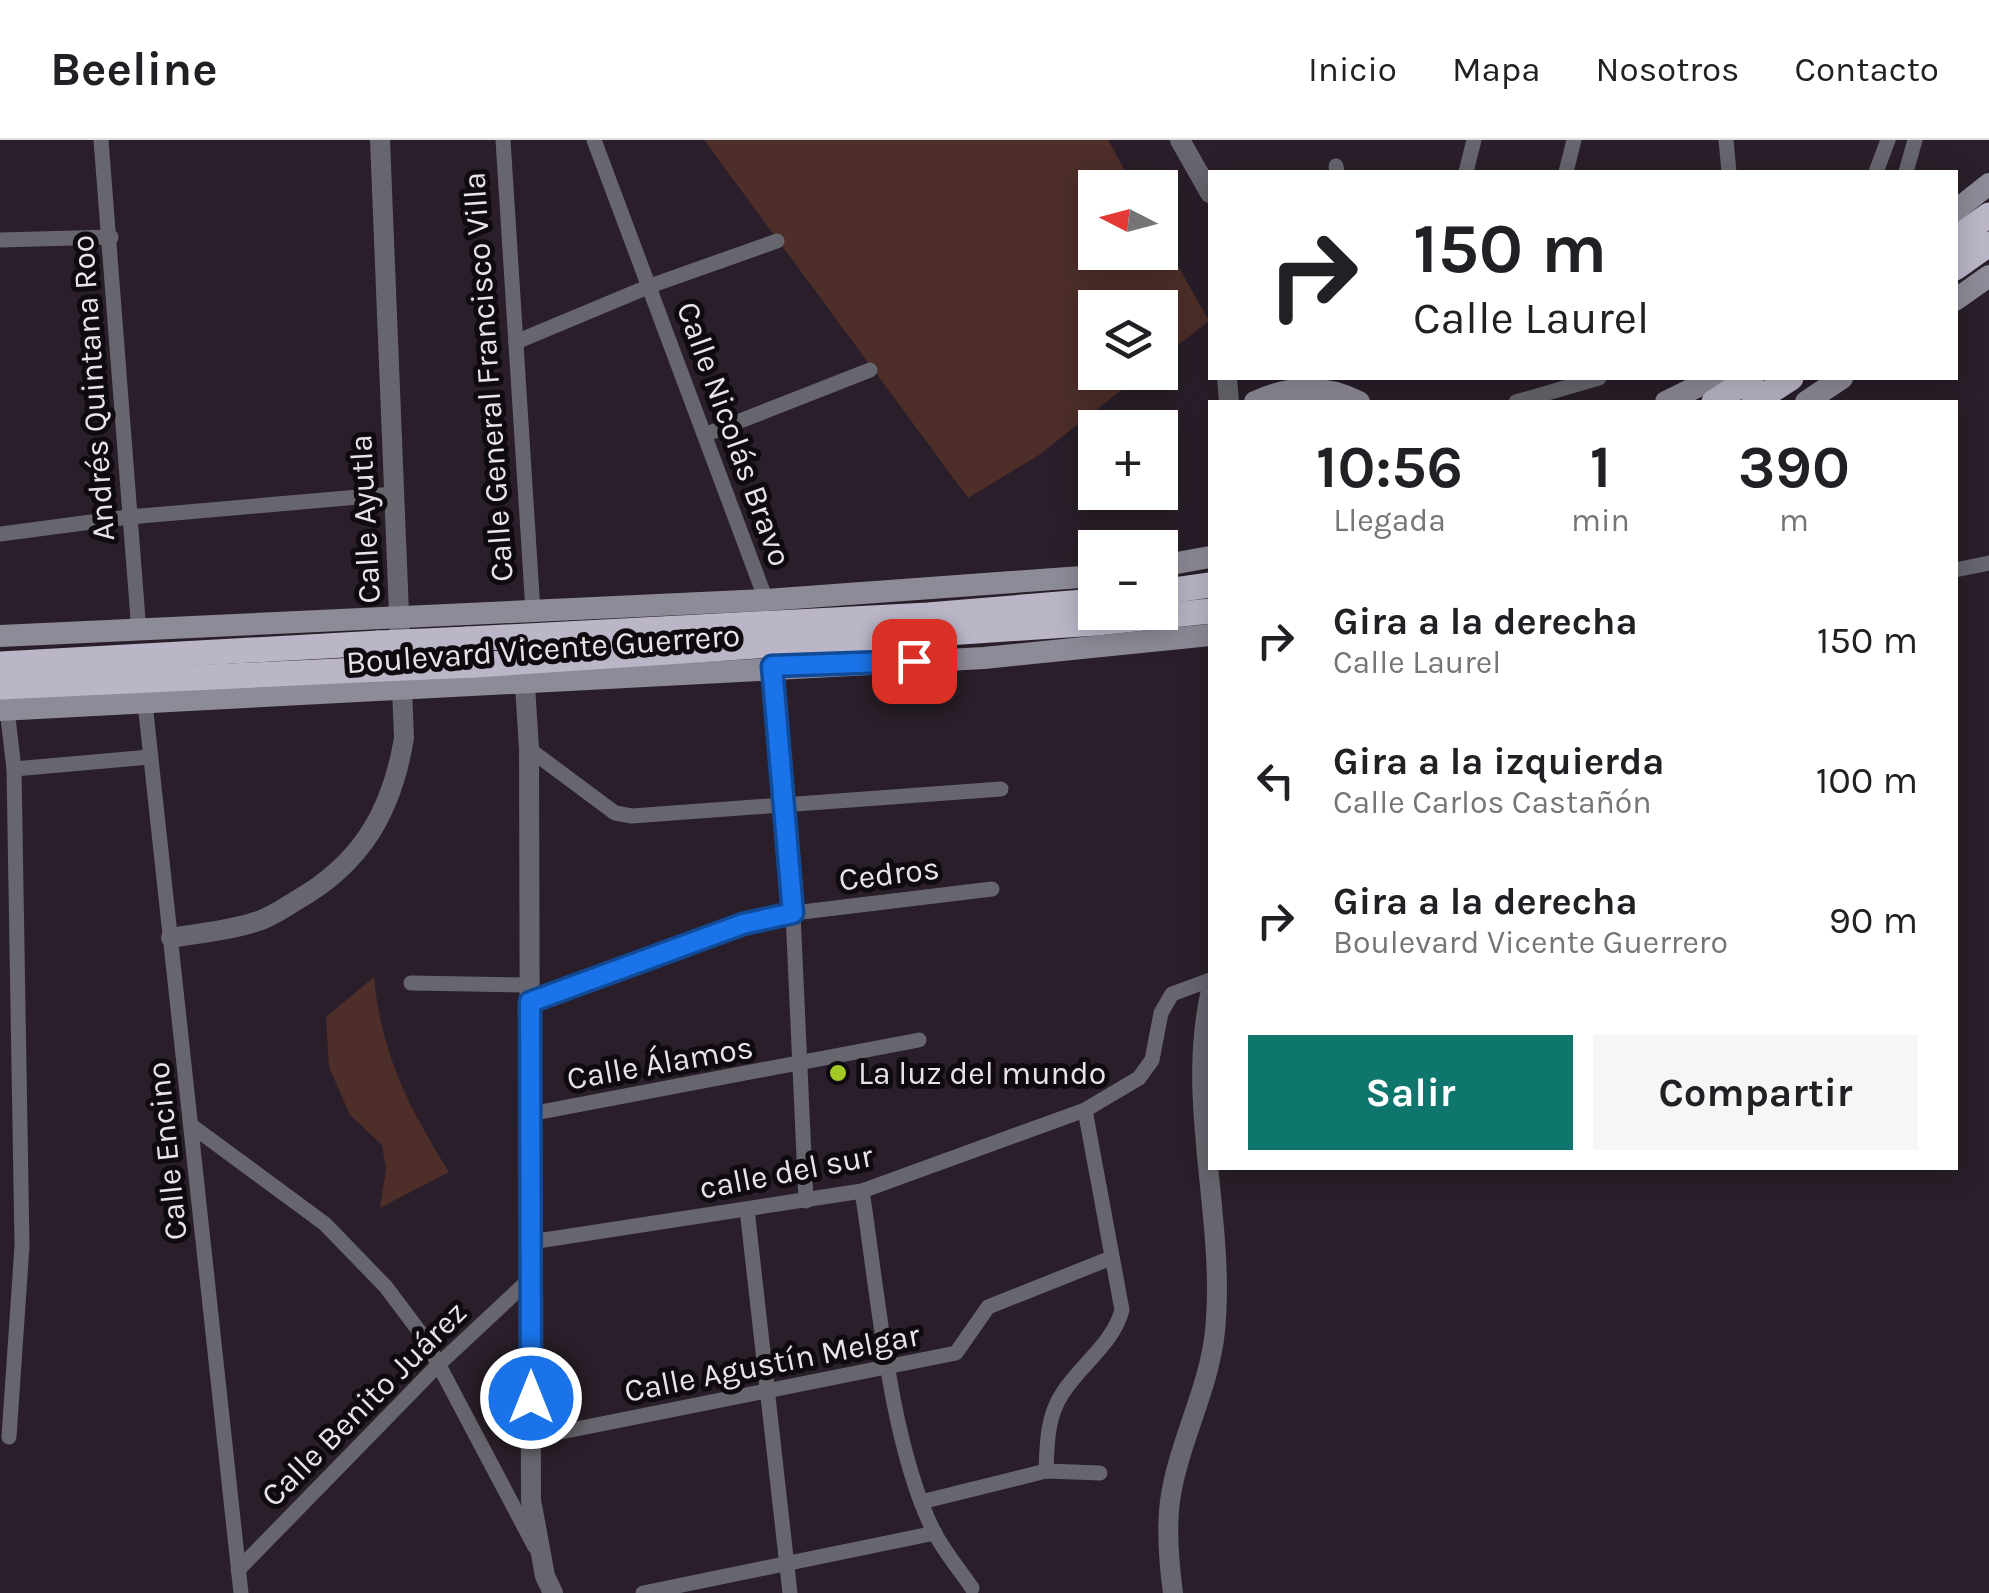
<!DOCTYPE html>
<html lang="es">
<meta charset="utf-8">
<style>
body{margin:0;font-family:Karla,sans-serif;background:#f6f6f6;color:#202124;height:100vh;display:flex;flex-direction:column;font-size:38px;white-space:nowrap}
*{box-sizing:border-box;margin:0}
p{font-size:32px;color:#757577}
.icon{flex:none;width:55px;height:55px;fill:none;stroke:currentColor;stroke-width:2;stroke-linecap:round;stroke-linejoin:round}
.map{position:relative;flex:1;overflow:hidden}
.details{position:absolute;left:1208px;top:260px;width:750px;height:770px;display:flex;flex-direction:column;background:#fff;border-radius:0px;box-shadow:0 5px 25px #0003}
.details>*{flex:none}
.banner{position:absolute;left:1208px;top:30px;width:750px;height:210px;border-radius:0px;box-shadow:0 5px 25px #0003;background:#fff;color:#202124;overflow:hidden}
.needle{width:65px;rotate:276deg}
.controls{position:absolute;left:1078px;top:30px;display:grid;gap:20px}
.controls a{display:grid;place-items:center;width:100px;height:100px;border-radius:0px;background:#fff;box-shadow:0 5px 25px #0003;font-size:50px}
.pin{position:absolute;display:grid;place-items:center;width:85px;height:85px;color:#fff;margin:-42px;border-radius:20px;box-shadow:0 5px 15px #0006}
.me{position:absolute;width:110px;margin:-55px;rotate:0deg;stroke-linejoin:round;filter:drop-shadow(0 0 8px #0008)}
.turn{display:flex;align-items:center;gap:35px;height:210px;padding:0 40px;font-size:45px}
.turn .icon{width:130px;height:130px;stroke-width:2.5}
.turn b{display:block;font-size:70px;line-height:85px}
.eta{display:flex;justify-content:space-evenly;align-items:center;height:170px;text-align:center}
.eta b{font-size:60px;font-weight:700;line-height:70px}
.button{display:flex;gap:20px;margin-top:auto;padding:20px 40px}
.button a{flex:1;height:115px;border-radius:0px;background:#0f766e;color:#fff;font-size:40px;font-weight:700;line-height:115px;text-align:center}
.button a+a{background:#f6f6f6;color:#202124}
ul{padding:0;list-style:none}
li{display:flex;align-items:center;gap:30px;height:140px;padding:0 40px}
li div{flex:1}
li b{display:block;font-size:38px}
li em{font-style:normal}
header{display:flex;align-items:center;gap:60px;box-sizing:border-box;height:140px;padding:0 50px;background:#fff;border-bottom:2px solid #e0e0e0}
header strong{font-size:48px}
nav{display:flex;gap:55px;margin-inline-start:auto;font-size:35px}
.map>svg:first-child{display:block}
.green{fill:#4d2e29}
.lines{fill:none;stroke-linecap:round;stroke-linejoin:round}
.minor{stroke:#67656d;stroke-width:15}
.tertiary{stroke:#67656d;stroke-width:20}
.secondary{stroke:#8e8b98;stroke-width:22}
.trunk{stroke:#bab6c8;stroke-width:25}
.trunk-bridge{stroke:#bab6c8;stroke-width:25}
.route-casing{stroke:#114b97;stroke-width:25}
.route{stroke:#1a73e8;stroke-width:18}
.poi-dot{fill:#a3c926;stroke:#0f0a0f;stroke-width:4}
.labels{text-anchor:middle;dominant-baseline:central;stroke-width:10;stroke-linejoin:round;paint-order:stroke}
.street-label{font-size:32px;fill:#eae2ea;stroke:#0f0a0f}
.poi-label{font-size:32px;fill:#eae2ea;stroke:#0f0a0f;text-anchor:start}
</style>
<header>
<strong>Beeline</strong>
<nav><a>Inicio</a><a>Mapa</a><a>Nosotros</a><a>Contacto</a></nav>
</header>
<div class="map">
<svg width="1989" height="1453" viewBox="0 0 1989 1453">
<rect width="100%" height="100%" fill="#291e29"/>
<g class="green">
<polygon points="704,0 1108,0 1134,47 1095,48 1095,112 1160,112 1160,94 1209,181 1160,219 1160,168 1095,168 1095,232 1143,233 1039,315 968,358"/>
<path d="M374,837C382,916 408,966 449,1032L380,1068L386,1029L382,1005L350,975L329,927L326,877Z"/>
</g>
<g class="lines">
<g class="minor">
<polyline points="101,0 139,492"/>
<polyline points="503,0 533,471"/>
<polyline points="594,0 766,460"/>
<polyline points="1726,0 1729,32"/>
<polyline points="1336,26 1337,32"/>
<polyline points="1466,32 1474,0"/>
<polyline points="1566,32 1574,0"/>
<polyline points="1876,32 1888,0"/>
<polyline points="1906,32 1915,0"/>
<polyline points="0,100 111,97"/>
<polyline points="516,202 650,146 777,101"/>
<polyline points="1516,262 1599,238"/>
<polyline points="707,294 870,230"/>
<polyline points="0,394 129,377 393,354"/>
<polyline points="1955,430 1989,423"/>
<polyline points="772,526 793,773 806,1061"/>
<polyline points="145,563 241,1453"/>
<polyline points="7,569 14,629 22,1106 9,1297"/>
<polyline points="529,609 615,673 632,676 1001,649"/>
<polyline points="14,629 150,617"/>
<polyline points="411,843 530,845"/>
<polyline points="530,862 769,776 992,749"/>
<polyline points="530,974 919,900"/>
<polyline points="192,986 325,1084 386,1147 425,1199 535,1407"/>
<path d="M862,1051C878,1152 889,1300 933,1390C943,1410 959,1429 972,1448"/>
<polyline points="747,1069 790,1453"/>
<polyline points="531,1102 862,1051 1085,970 1139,938 1152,920 1161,873 1172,854 1210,840"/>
<polyline points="531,1298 956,1213 988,1167 1111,1118"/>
<path d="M1046,1331C1047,1304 1047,1277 1062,1254C1081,1224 1113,1204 1122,1170L1085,970"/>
<polyline points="921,1362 1046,1331 1100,1333"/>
<polyline points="238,1430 438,1225 531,1138"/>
<polyline points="643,1453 935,1393"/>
</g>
<g class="tertiary">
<polyline points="1180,0 1210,53"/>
<polyline points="1227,238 1229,262"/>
<polyline points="525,545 529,609 531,1360 545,1436 553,1453"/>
<path d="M171,798C198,793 228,791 255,782C270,778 284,768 297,760C362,723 392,671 404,598L380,0"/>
<path d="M1173,1453C1169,1423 1166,1391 1170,1361C1178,1303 1209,1250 1215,1191C1226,1080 1186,965 1210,855"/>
</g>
<g class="secondary">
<polyline points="1955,71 1989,44"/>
<polyline points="1955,160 1989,136"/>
<path d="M1255,262C1289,246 1324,244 1359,262"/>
<polyline points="1666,262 1715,238"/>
<polyline points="1806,262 1842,238"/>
<polyline points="1160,426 1210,417"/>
<polyline points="0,496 766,460 1095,436"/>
<polyline points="0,570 984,518 1210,495"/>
</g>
<g class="trunk">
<polyline points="1955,99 1989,75"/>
<polyline points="1955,128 1989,104"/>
<polyline points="1714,262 1751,238"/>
<polyline points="1754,262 1791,238"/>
<polyline points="1160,452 1210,445"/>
<polyline points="468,499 928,475 1095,461"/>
<polyline points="0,524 379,503"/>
<polyline points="475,525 1096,483 1210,471"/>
<polyline points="0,547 380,529"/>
</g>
<g class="trunk-bridge">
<polyline points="379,503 468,499"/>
<polyline points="380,529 475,525"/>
</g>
</g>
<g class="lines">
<g class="route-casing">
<polyline id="route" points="531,1258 530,862 743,784 793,773 772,526 914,521"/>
</g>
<use href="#route" class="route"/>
</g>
<circle class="poi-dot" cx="838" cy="933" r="10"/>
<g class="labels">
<g class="street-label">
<text transform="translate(488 237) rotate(-94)">Calle General Francisco Villa</text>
<text transform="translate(93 248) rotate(-94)">Andrés Quintana Roo</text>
<text transform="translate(734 294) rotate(70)">Calle Nicolás Bravo</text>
<text transform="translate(365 379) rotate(-93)">Calle Ayutla</text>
<text transform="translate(543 509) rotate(-4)">Boulevard Vicente Guerrero</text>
<text transform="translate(889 734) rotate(-7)">Cedros</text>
<text transform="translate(660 923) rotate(-10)">Calle Álamos</text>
<text transform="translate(167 1011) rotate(-96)">Calle Encino</text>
<text transform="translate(786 1032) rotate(-11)">calle del sur</text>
<text transform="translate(772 1223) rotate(-11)">Calle Agustín Melgar</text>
<text transform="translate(364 1264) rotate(-45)">Calle Benito Juárez</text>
</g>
<g class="poi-label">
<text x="858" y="933">La luz del mundo</text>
</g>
</g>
</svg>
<div class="controls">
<a><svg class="needle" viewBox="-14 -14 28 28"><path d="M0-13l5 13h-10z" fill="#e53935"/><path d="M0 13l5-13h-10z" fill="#757577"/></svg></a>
<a><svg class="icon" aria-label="layers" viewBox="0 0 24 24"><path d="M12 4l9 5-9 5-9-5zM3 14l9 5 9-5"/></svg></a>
<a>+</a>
<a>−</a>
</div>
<div class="pin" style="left:914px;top:521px;background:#d93025"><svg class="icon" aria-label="arrive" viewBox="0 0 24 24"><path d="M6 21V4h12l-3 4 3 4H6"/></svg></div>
<svg class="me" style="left:531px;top:1258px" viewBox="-20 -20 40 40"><circle r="17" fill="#1a73e8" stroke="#fff" stroke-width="3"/><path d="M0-11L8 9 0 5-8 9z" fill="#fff"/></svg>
<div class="banner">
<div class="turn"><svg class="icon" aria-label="right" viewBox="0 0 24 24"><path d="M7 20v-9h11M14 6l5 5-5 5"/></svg><div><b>150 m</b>Calle Laurel</div></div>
</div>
<section class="details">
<div class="eta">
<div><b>10:56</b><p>Llegada</p></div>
<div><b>1</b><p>min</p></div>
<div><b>390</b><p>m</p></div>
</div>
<ul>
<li><svg class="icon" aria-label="right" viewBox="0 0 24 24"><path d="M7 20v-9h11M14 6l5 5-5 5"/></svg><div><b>Gira a la derecha</b><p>Calle Laurel</p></div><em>150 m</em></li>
<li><svg class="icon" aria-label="left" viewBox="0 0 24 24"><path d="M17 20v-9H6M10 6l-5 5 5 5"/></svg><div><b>Gira a la izquierda</b><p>Calle Carlos Castañón</p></div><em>100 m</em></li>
<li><svg class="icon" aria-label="right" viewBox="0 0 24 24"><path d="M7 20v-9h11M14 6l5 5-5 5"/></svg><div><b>Gira a la derecha</b><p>Boulevard Vicente Guerrero</p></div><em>90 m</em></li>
</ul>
<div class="button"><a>Salir</a><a>Compartir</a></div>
</section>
</div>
